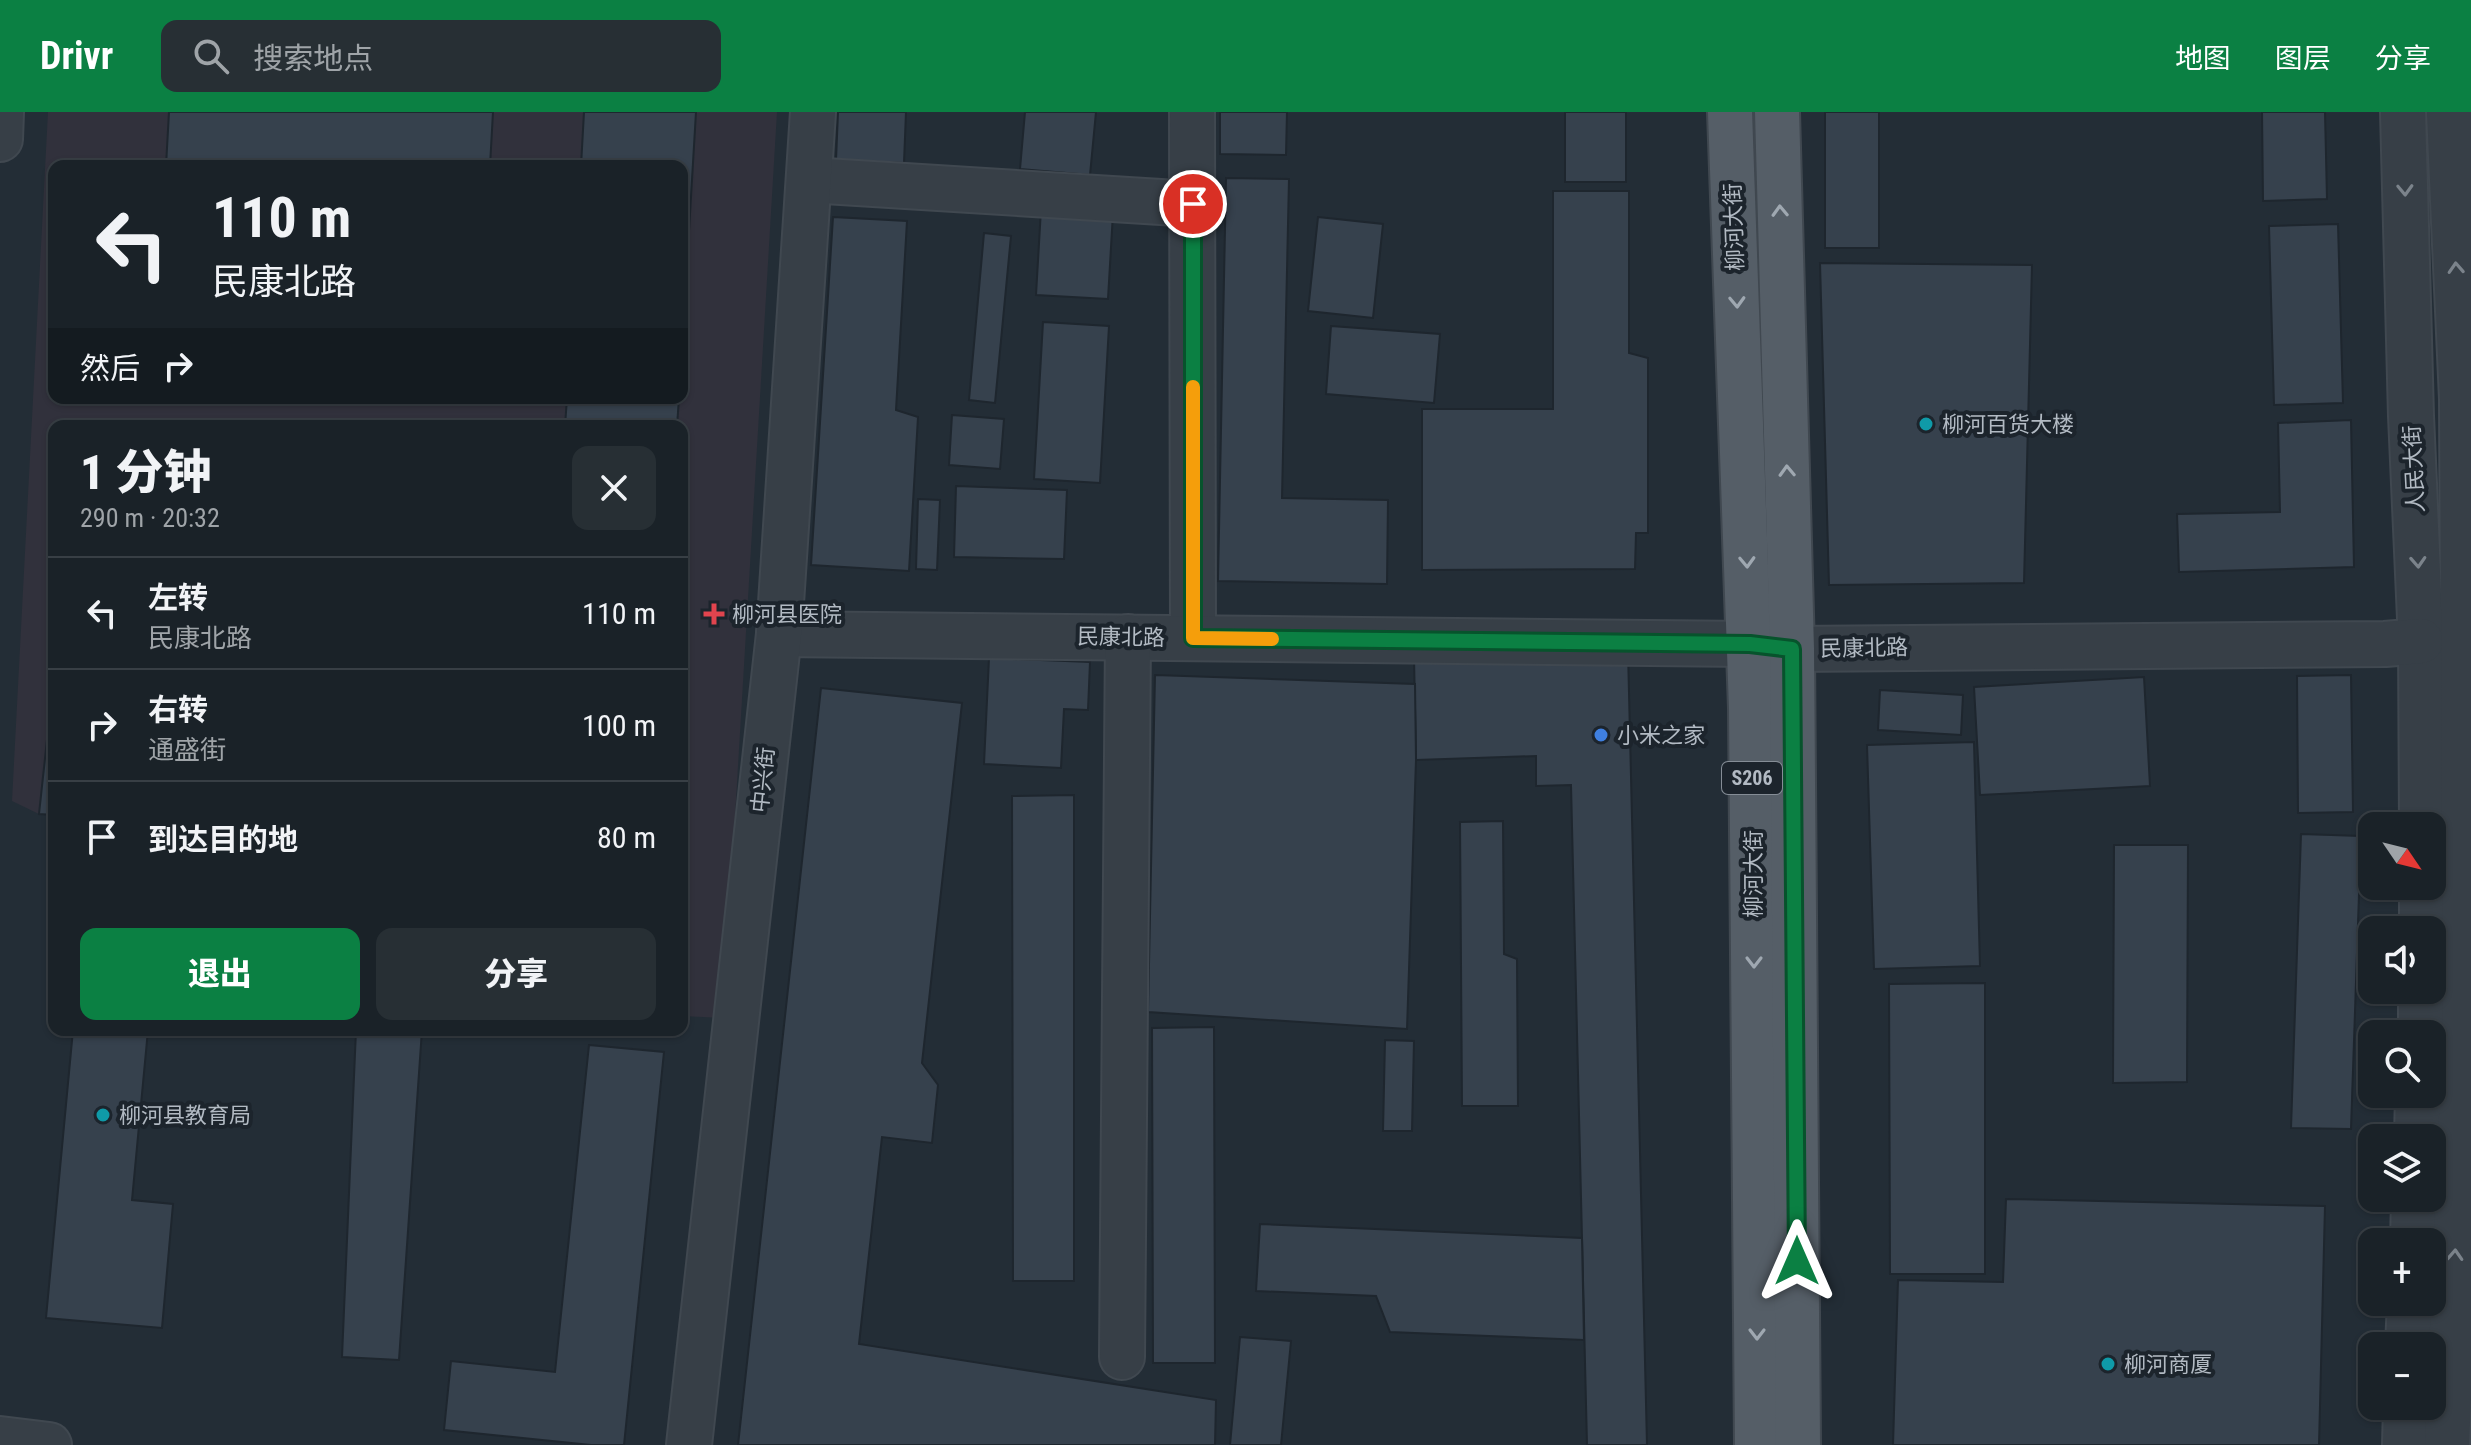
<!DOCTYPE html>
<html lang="zh">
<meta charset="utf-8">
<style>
body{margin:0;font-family:"Roboto Condensed","Noto Sans SC",sans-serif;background:#272f34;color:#f1f3f6;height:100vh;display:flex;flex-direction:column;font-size:30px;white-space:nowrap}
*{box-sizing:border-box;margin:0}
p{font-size:26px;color:#9fa4a8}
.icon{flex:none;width:44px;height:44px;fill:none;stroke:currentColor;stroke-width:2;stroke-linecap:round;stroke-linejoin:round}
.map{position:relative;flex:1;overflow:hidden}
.panel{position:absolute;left:48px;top:308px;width:640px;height:616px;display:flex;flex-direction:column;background:#1a2228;border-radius:16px;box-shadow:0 2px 6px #0004,0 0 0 2px #383f45}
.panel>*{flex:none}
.banner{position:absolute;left:48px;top:48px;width:640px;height:244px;border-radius:16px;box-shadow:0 2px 6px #0004,0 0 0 2px #383f45;background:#1a2228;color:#f1f3f6;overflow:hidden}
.needle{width:52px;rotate:125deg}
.tools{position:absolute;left:2358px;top:700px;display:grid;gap:16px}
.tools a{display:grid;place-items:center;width:88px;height:88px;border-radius:16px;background:#1a2228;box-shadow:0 2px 6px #0004,0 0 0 2px #383f45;font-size:40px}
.pin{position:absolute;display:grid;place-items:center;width:68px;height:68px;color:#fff;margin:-34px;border:4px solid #fff;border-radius:50%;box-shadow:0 2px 8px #0007}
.me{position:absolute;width:88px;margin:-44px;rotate:0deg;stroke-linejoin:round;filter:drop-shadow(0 0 6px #0008)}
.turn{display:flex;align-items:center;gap:28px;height:168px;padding:0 32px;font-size:36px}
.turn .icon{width:104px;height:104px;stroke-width:2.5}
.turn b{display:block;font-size:56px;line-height:68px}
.then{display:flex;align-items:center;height:76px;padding:0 32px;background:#0003;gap:16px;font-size:30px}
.round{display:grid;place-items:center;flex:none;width:84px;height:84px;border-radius:16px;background:#272f34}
.overview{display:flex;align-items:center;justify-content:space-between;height:136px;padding:0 32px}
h1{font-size:48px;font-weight:800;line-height:60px}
.cta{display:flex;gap:16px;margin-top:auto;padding:16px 32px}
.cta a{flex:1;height:92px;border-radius:16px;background:#0b8043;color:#fff;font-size:32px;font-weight:800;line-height:92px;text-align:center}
.cta a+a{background:#272f34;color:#f1f3f6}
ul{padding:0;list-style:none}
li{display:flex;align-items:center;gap:24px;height:112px;padding:0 32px;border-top:2px solid #383f45}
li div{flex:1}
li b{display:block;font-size:30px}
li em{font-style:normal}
header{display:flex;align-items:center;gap:48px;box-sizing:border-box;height:112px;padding:0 40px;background:#0b8043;color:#fff}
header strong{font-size:38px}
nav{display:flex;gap:44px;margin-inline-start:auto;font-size:28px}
.search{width:560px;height:72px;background:#272f34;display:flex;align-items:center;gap:20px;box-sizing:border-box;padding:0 28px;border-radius:16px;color:#9fa4a8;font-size:30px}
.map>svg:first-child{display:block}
.medical{fill:#31313c;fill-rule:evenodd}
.building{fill:#36414d;stroke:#1e262e;stroke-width:2}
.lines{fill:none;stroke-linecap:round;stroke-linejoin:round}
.minor-casing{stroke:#404850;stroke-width:48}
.major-casing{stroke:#404850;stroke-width:48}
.minor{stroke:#373f47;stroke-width:44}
.major{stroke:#555e67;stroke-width:44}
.oneway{stroke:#7b838b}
.oneway2{stroke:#9fa8b1}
.route-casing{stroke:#07532c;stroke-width:20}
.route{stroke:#0b8043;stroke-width:14}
.slow{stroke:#f59e0b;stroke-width:14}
.culture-dot{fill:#0f9aa8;stroke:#1c242c;stroke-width:3}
.health-dot{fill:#e0444e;stroke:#1c242c;stroke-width:3}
.shop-dot{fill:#3f7fe0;stroke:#1c242c;stroke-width:3}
.labels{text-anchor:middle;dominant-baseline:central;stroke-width:8;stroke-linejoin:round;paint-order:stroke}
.shield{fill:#1c242c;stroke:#858d96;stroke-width:2}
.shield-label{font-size:20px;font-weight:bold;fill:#b2bac3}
.street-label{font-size:22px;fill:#b2bac3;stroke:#1c242c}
.poi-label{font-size:22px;fill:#b2bac3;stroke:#1c242c;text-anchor:start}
</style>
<header>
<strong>Drivr</strong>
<div class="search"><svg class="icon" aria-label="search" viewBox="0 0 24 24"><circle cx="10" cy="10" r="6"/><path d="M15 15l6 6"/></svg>搜索地点</div>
<nav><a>地图</a><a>图层</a><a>分享</a></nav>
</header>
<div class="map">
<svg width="2471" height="1333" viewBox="0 0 2471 1333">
<rect width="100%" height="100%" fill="#232d36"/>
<path class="medical" d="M48,0H777L723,906L682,904V314H54V703L39,702L12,689ZM54,54H682V286H54Z"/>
<g class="building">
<polygon points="169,0 493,0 490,54 166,54"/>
<polygon points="584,0 696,0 682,237 682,54 581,54"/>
<polygon points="838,0 906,0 904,51 836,48"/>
<polygon points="1025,0 1096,0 1090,63 1020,57"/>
<polygon points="1220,0 1287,0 1286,43 1220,42"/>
<rect x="1565" y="0" width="61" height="70"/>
<rect x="1825" y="0" width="54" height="136"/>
<polygon points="2262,0 2325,0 2327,87 2263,89"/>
<polygon points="1226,66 1289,67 1282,386 1388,388 1387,472 1218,469"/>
<polygon points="1553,79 1629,79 1629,241 1648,246 1648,421 1636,421 1635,457 1422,458 1422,297 1553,297"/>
<polygon points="1041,97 1113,101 1108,187 1036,183"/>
<polygon points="833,105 907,109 896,298 918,305 909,459 811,453"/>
<polygon points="1318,105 1383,112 1373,206 1308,199"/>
<polygon points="2338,112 2343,291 2274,293 2269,114"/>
<polygon points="984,121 1011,124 995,291 969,288"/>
<polygon points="1820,151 2032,153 2024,471 1829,473"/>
<polygon points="1043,210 1109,214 1100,371 1034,367"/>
<polygon points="1331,214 1440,222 1434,291 1326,282"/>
<polygon points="567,286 679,286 677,314 565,314"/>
<polygon points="952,303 1004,307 1000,357 949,353"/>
<polygon points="2351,308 2354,455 2179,460 2177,402 2280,400 2278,311"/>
<polygon points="956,374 1067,378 1064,447 954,445"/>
<polygon points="918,387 940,388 937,458 916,457"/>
<polygon points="1628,539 1647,1333 1587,1333 1571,673 1536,674 1536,644 1416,648 1414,545"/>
<polygon points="989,546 1090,550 1088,598 1064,597 1061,656 984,652"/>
<polygon points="1155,563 1415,572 1416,648 1407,917 1148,900"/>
<polygon points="2351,563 2353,700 2298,701 2297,564"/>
<polygon points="2144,565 2150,674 1980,683 1974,575"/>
<polygon points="821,576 962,591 922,951 938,973 932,1031 882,1025 859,1232 1216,1288 1215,1333 738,1333"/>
<polygon points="1880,578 1963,583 1961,623 1878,618"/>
<polygon points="47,628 54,629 54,703 39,702"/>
<polygon points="1974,630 1980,854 1874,857 1867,633"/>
<polygon points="1074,683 1074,1169 1013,1169 1012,684"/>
<polygon points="1503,709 1504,842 1517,847 1518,994 1462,994 1460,710"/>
<polygon points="2301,722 2361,724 2351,1017 2291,1016"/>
<polygon points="2114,733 2188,733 2187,970 2113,971"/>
<polygon points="1985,871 1985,1162 1890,1162 1889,872"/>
<polygon points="1214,915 1215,1251 1153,1251 1152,916"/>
<polygon points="73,918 148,918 132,1088 173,1092 162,1216 46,1206"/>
<polygon points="356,918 422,918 399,1248 342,1245"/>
<polygon points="1385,928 1414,929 1412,1019 1383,1019"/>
<polygon points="589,933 664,940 624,1333 591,1333 444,1318 451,1249 555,1260"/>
<polygon points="2006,1087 2325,1094 2319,1333 1893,1333 1898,1168 2003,1170"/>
<polygon points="1260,1112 1582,1126 1584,1228 1390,1220 1376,1184 1256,1179"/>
<polygon points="1240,1225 1291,1229 1281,1333 1230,1333"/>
</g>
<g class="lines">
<g class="minor-casing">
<g id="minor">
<polyline points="1192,0 1193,526"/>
<polyline points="2403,0 2411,304 2421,529 2422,714"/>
<polyline points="0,27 1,0"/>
<polyline points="809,68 1193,92"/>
<polyline points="779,522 1750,532 1792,537 2385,532 2421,529"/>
<polyline points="2422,818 2422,774"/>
<polyline points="2421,922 2421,878"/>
<polyline points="2417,1026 2418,982"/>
<polyline points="2413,1130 2414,1086"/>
<polyline points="2408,1234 2410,1190"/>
<polyline points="1122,1245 1128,525"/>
<polyline points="0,1327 49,1333"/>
<polyline points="689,1333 779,522 813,0"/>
<polyline points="2405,1333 2406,1294"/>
<polyline points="2447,1333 2465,911 2462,287 2449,0"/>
</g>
</g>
<g class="major-casing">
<g id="major">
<polyline points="1730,0 1751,596 1757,1333"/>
<polyline points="1777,0 1792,537 1798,1333"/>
</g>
</g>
<use href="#minor" class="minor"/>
<use href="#major" class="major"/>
</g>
<defs><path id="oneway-chevron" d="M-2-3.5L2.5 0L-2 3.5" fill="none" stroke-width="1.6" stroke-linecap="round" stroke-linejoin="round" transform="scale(2)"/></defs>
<g class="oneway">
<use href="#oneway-chevron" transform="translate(2405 78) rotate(88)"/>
<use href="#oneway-chevron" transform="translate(2456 156) rotate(-93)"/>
<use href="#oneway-chevron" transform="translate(2418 450) rotate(87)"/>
<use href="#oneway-chevron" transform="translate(2455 1143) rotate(-87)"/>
</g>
<g class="oneway2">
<use href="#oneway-chevron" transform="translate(1780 99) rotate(-92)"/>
<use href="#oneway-chevron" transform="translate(1737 190) rotate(88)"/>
<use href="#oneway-chevron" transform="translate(1787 359) rotate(-92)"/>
<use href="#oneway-chevron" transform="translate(1747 450) rotate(88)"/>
<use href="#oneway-chevron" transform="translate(1754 850) rotate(90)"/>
<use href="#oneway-chevron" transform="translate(1757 1222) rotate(90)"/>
</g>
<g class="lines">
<g class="route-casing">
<polyline id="route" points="1193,92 1193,526 1750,532 1792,537 1797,1149"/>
</g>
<use href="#route" class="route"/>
<polyline class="slow" points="1193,275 1193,526 1272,527"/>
</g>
<g class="culture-dot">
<circle cx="1926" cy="312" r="8"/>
<circle cx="103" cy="1003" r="8"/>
<circle cx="2108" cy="1252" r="8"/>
</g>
<path class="health-dot" d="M710 490h8v8h8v8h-8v8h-8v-8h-8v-8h8z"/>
<circle class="shop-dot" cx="1601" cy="623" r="8"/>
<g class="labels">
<rect class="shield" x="1722" y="650" width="60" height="32" rx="6"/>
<g class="shield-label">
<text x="1752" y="666">S206</text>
</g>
<g class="street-label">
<text transform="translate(1734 115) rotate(-92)">柳河大街</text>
<text transform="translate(2414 357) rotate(-93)">人民大街</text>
<text transform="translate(1121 525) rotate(1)">民康北路</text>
<text transform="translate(1864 536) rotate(-1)">民康北路</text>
<text transform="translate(763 668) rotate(-84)">中兴街</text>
<text transform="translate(1753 762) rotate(-90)">柳河大街</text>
</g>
<g class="poi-label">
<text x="1942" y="312">柳河百货大楼</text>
<text x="732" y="502">柳河县医院</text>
<text x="1617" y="623">小米之家</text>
<text x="119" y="1003">柳河县教育局</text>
<text x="2124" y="1252">柳河商厦</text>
</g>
</g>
</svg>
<div class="tools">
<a><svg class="needle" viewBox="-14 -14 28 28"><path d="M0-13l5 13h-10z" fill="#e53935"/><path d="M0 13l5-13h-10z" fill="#9fa4a8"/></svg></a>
<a><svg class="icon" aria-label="sound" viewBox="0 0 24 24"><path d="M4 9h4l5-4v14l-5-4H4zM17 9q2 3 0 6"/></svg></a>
<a><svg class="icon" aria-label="search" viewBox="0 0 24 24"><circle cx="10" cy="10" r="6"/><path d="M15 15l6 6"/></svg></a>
<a><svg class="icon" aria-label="layers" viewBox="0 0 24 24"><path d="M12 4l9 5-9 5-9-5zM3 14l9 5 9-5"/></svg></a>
<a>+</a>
<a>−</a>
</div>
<div class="pin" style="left:1193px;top:92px;background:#d93025"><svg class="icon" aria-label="arrive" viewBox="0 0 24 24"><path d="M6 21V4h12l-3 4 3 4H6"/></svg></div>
<svg class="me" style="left:1797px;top:1149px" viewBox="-20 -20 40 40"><path d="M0-17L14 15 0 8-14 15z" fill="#0b8043" stroke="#fff" stroke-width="4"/></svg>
<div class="banner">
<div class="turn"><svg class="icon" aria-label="left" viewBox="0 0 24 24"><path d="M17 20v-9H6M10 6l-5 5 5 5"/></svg><div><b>110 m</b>民康北路</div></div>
<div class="then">然后<svg class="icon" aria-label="right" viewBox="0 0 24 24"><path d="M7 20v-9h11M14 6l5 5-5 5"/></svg></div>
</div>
<section class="panel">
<div class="overview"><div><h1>1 分钟</h1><p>290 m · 20:32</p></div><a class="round"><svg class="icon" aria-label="close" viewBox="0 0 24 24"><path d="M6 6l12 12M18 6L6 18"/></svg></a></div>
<ul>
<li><svg class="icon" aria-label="left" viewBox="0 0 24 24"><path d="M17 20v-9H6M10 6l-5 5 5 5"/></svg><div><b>左转</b><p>民康北路</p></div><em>110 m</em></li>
<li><svg class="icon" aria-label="right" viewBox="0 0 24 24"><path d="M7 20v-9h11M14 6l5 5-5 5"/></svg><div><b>右转</b><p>通盛街</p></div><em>100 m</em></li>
<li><svg class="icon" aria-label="arrive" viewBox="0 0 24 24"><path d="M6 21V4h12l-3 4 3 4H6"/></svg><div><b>到达目的地</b></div><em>80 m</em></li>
</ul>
<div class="cta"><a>退出</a><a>分享</a></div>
</section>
</div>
